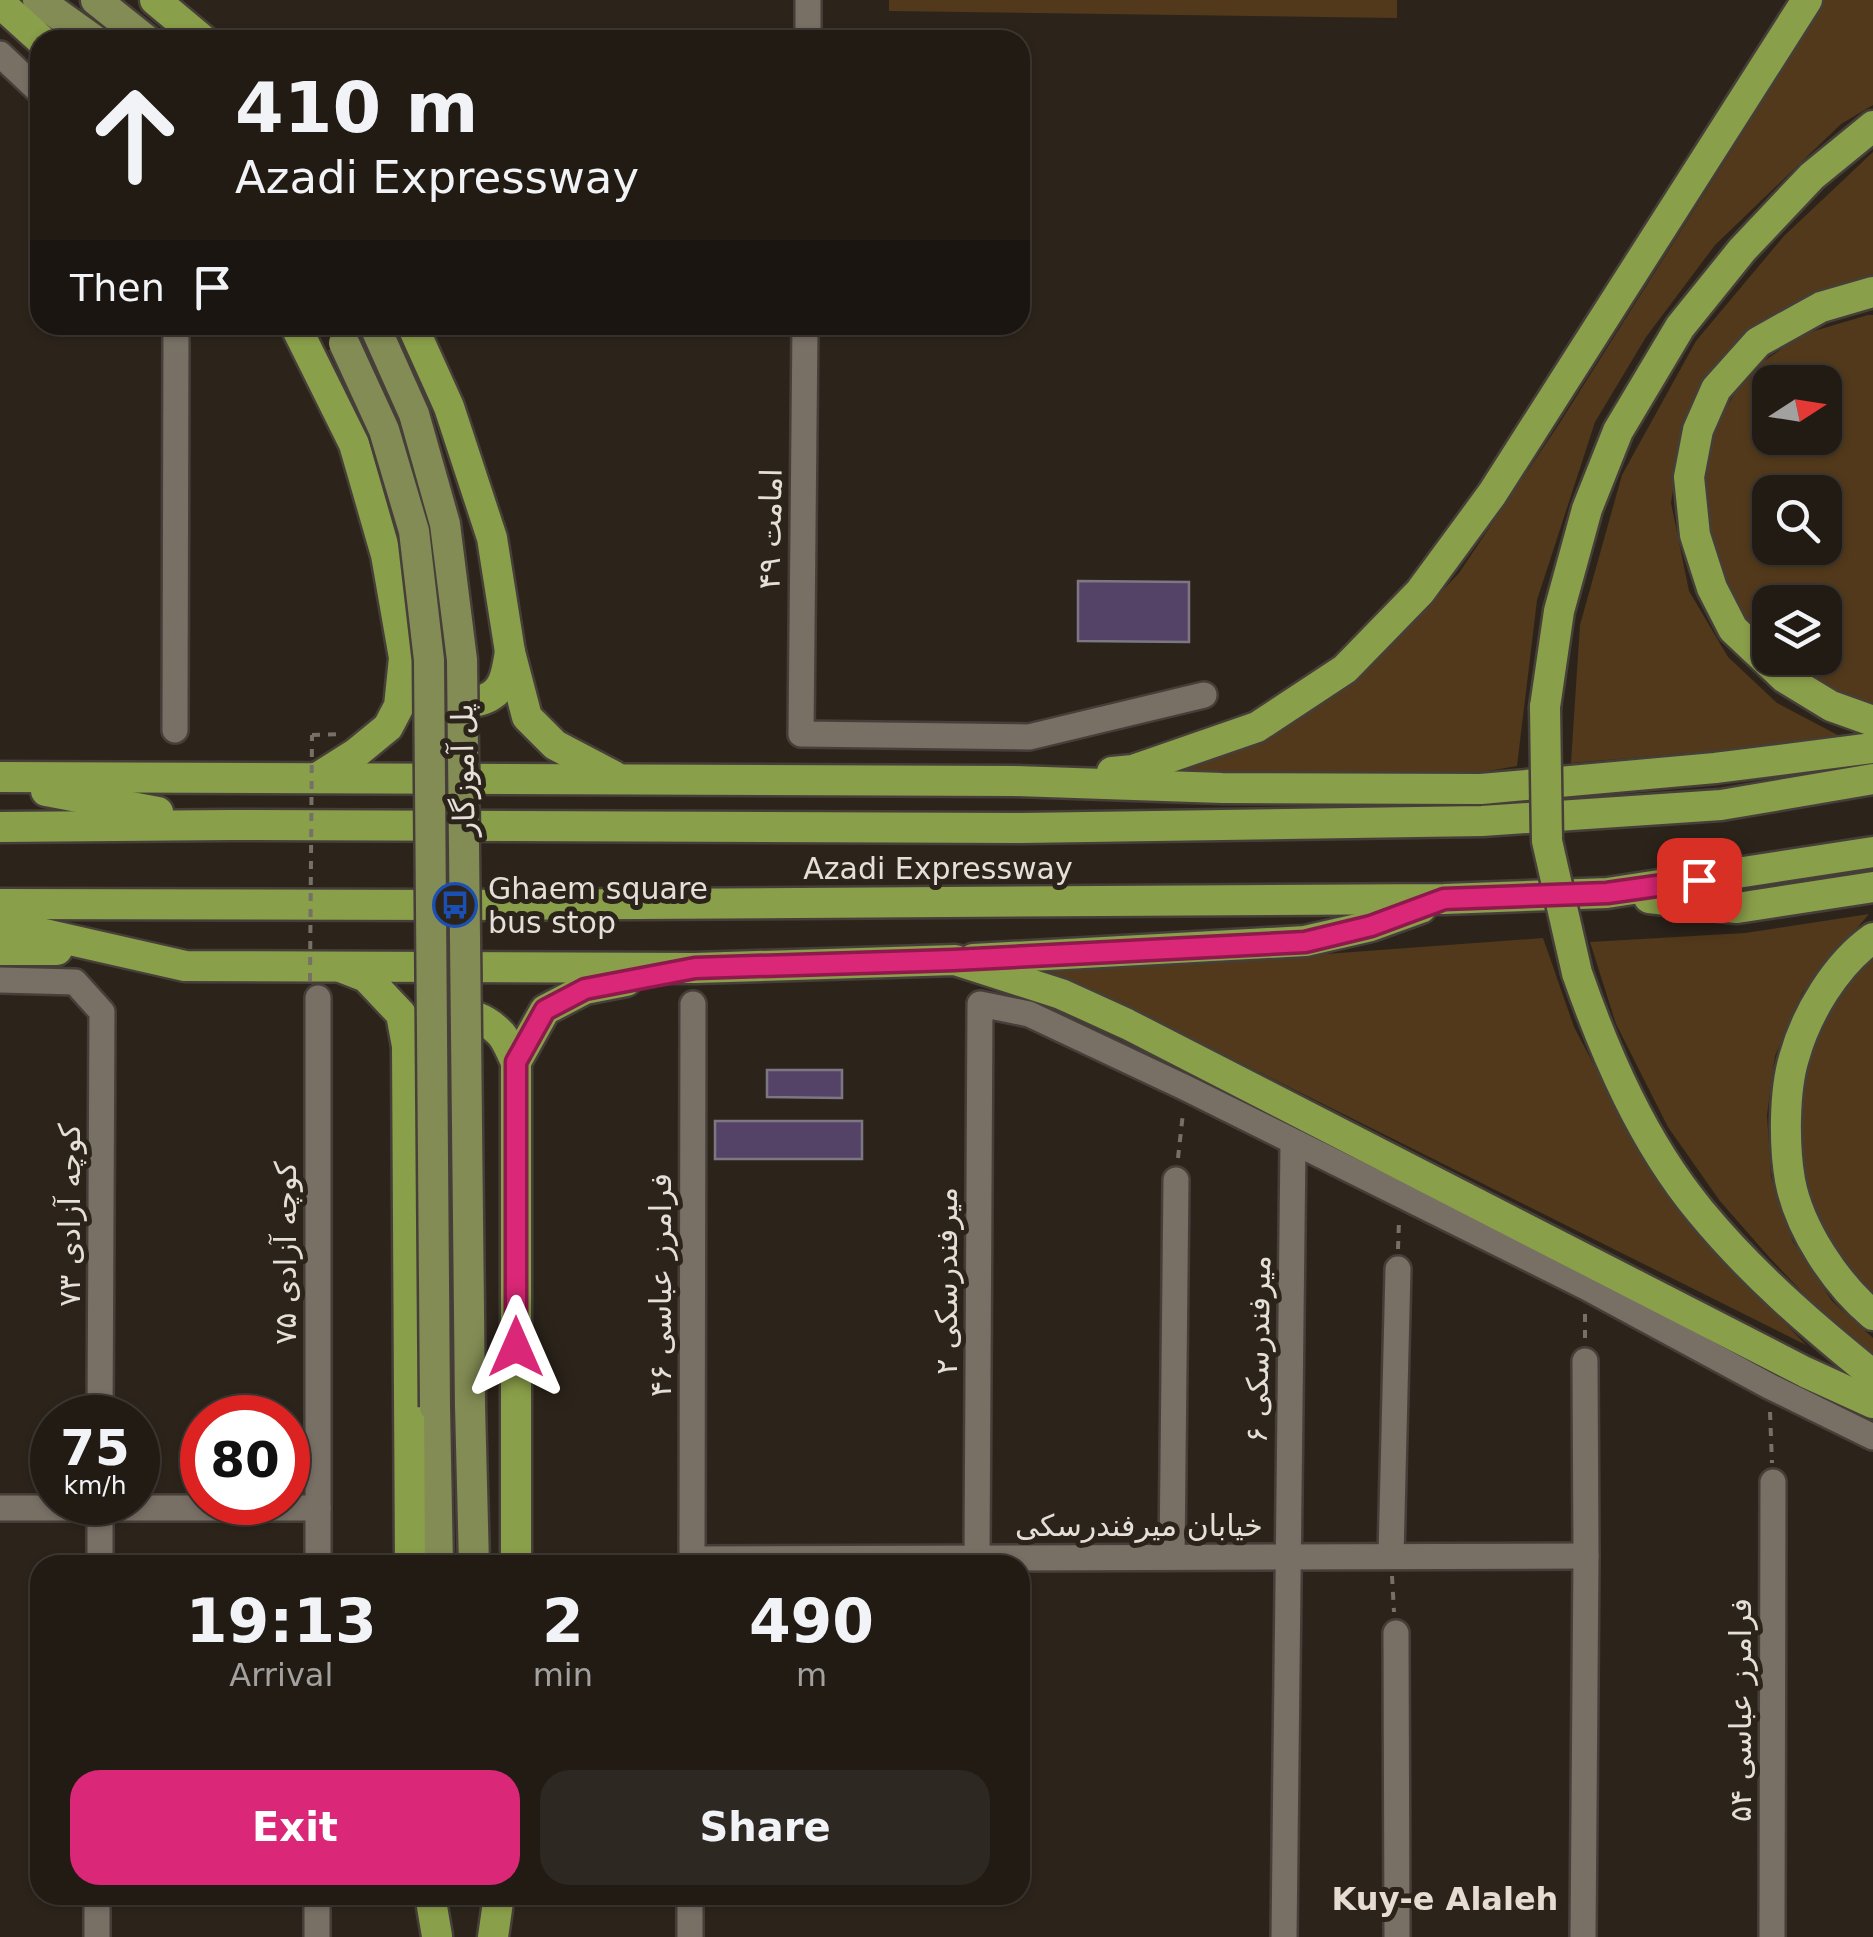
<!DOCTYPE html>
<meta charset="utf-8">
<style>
body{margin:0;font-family:"DejaVu Sans",Cairo,sans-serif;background:#2d2822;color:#f1f3f6;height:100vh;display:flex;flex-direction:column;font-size:38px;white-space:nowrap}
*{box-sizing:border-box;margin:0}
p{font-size:32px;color:#a2a1a0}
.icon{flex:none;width:55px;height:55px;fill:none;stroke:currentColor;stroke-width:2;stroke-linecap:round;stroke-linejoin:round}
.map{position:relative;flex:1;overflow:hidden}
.panel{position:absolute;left:30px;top:1555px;width:1000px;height:350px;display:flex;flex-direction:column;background:#211b14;border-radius:30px;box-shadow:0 2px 8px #0004,0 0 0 2px #3e3934}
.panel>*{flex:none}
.banner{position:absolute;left:30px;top:30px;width:1000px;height:305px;border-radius:30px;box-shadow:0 2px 8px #0004,0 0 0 2px #3e3934;background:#211b14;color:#f1f3f6;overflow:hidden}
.needle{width:65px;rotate:78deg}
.tools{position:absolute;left:1752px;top:365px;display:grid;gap:20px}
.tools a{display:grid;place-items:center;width:90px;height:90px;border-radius:20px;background:#211b14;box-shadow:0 2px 8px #0004,0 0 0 2px #3e3934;font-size:50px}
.speed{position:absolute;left:30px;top:1395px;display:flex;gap:20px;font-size:50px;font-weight:700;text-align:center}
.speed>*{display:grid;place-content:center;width:130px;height:130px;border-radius:50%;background:#211b14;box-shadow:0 2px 8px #0004,0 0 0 2px #3e3934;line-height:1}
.speed small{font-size:25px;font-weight:400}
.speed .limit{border:15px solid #d22;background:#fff;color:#111}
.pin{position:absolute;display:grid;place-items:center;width:85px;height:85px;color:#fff;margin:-42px;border-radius:20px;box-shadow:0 5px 15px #0006}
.me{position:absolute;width:110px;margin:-55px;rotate:0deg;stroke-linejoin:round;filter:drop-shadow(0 0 8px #0008)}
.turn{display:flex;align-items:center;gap:35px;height:210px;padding:0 40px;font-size:45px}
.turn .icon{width:130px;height:130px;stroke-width:2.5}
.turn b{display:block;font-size:70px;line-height:85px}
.then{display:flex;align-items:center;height:95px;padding:0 40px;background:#0003;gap:20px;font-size:38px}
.eta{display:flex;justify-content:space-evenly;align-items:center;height:170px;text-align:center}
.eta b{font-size:60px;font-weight:800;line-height:70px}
.primary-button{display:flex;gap:20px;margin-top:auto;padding:20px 40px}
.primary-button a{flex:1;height:115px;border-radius:30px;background:#db2777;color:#fff;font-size:40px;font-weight:800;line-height:115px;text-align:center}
.primary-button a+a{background:#2d2822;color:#f1f3f6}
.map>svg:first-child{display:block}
.green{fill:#52391b;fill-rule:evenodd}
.building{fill:#544367;stroke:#7d7784;stroke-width:2.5}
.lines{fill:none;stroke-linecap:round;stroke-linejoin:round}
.minor-casing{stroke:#463f39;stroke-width:30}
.major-casing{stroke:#463f39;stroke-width:35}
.highway-casing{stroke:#463f39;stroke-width:35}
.path{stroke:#767068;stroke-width:4;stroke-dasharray:8 8;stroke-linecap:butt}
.minor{stroke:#786f65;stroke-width:25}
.major{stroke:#838c54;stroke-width:30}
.highway{stroke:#8a9f49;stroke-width:30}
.major-bridge-casing{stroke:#463f39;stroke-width:35;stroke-linecap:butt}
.highway-bridge-casing{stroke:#463f39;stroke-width:35;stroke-linecap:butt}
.path-bridge{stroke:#767068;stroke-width:4;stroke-dasharray:8 8;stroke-linecap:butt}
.major-bridge{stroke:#838c54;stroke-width:30}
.highway-bridge{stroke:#8a9f49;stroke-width:30}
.route-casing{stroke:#8e194d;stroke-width:25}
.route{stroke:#db2777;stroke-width:18}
.labels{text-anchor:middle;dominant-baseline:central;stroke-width:10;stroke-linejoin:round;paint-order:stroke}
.street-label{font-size:30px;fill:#e4dfd9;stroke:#2c241b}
.poi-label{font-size:30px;fill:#e4dfd9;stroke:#2c241b;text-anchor:start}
.neighbourhood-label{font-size:32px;font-weight:bold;fill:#e7dcd1;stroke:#2c241b}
</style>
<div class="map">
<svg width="1873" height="1937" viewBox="0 0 1873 1937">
<rect width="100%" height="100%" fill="#2c241b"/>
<g class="green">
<polygon points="889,0 1397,0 1397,18 889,11"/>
<polygon points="1824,0 1873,0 1873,105 1841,124 1715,245 1646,337 1595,422 1537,600 1517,766 1482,772 1160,775 1262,743 1372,666 1459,573 1559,424 1785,66"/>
<polygon points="1873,152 1873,284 1730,353 1683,424 1671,503 1689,591 1728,657 1777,703 1847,740 1571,763 1580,625 1622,475 1696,341 1784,236"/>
<path d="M1868,315H1873V712H1869L1777,658H1825V602H1770V651L1752,634L1715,569L1703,492L1714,427L1749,371L1804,334ZM1770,382H1825V438H1770ZM1770,492H1825V548H1770Z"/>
<polygon points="1869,914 1802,993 1775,1056 1767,1115 1771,1177 1793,1242 1832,1301 1873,1338 1873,1354 1820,1311 1770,1258 1720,1201 1668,1127 1616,1024 1590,942 1745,933"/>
<polygon points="1543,938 1574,1027 1636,1145 1696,1230 1806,1345 1135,1010 1028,966 1271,958"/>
<path d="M1873,959V1292C1846,1270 1812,1214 1806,1180C1801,1152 1801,1091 1808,1063C1819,1026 1842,983 1873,959Z"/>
</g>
<g class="building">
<polygon points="1078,581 1189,582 1189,642 1078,641"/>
<polygon points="767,1070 842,1070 842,1098 767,1097"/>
<rect x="715" y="1121" width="147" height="38"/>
</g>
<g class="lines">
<g class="minor-casing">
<g id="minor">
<polyline points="808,40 808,0"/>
<polyline points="0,54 40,92"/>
<polyline points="805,325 801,734 1029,737 1204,695"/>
<polyline points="175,730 176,325"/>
<polyline points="0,980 75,982 102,1012 100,1418"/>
<polyline points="0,1508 318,1508"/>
<polyline points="1391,1556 1398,1269"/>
<polyline points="1172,1557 1176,1180"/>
<polyline points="977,1558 980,1004 1029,1014 1186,1088 1586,1287 1769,1386 1873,1437"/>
<polyline points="692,1559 1586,1556"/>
<polyline points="100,1565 100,1502"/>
<polyline points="318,1565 318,998"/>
<polyline points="692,1565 693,1004"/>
<polyline points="1396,1633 1397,1937"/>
<polyline points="97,1937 97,1895"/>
<polyline points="317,1937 317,1895"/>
<polyline points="690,1937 690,1895"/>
<polyline points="1284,1937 1293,1142"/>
<polyline points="1583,1937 1586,1556 1585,1361"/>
<polyline points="1772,1937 1773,1482"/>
</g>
</g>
<g class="major-casing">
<g id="major">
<polyline points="38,0 94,40"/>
<polyline points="96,0 146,40"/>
<polyline points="470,1405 474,1565"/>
<polyline points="435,1407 438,1565"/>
</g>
</g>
<g class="highway-casing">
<g id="highway">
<polyline points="155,0 203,40"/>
<polyline points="0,3 41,40"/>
<polyline points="1873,292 1821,307 1758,342 1716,389 1698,430 1689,477 1695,535 1712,588 1733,629 1785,678 1831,706 1873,721"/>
<polyline points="295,325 354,444 386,555 404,658 399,706 388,727 355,754 317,778"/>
<polyline points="412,325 449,407 492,538 510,652 527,717 555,745 614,776"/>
<path d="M411,685C414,688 418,694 422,696C438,705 477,706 492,695C506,686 507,667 510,652"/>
<polyline points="1545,707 1559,611 1587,509 1618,431 1680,327 1742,250 1812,176 1873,126"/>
<polyline points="1112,772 1133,770 1257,727 1345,669 1420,592 1492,494 1807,0"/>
<polyline points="0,777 1014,781 1222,788 1481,789 1715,768 1873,748"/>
<polyline points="46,791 158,812"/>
<polyline points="0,827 230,825 1021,828 1482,821 1721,805 1873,779"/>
<polyline points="1649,898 1737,908 1873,887"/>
<polyline points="0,904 455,905 1444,899 1607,893 1873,852"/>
<polyline points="0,924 185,966 695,968 955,960 1061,994 1127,1024 1805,1372 1873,1403"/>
<path d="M1873,938C1836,964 1806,1014 1794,1058C1784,1091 1784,1146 1790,1180C1799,1229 1836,1284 1873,1315"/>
<polyline points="0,950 57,950"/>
<polyline points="973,959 1305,941 1371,926 1421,908"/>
<polyline points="343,968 366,977 401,1014 407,1046 410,1565"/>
<path d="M1577,973C1606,1056 1643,1142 1700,1211C1751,1273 1811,1325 1873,1375"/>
<path d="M407,1046C430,1012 470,1001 501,1034C508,1042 511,1053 516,1062V1565"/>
<polyline points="516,1062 545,1010 585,989 626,981"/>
<polyline points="430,1895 437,1936"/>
<polyline points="493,1937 499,1895"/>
</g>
</g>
<g class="path">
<polyline points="312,735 341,734"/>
<polyline points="1178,1158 1183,1113"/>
<polyline points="1398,1249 1399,1219"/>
<polyline points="1585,1338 1585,1312"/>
<polyline points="1770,1412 1772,1463"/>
<polyline points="1392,1576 1394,1612"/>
</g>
<use href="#minor" class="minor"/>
<use href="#major" class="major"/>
<use href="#highway" class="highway"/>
<g class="major-bridge-casing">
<g id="major-bridge">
<polyline points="376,329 414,414 445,524 462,660 470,1405"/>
<polyline points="344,343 384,430 414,531 429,660 435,1407"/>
</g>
</g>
<g class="highway-bridge-casing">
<polyline id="highway-bridge" points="1545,707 1547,841 1577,973"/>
</g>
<polyline class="path-bridge" points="310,981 312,735"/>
<use href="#major-bridge" class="major-bridge"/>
<use href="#highway-bridge" class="highway-bridge"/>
</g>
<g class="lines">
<g class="route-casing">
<polyline id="route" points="516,1347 516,1062 545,1010 585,989 695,968 954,960 1305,942 1371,926 1444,899 1607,893 1699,880"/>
</g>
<use href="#route" class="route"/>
</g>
<defs>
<g id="bus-ring" transform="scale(2.25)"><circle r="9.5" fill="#2c241b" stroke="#1a4fb4" stroke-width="1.5"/><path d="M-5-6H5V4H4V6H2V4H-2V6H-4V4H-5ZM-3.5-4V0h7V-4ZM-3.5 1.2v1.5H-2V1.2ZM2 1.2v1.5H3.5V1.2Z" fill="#1a4fb4"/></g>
</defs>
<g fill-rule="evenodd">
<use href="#bus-ring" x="455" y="905"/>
</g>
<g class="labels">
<g class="street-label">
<text transform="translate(770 529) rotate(-89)">امامت ۴۹</text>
<text transform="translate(463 770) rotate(-91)">پل آموزگار</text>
<text x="938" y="868">Azadi Expressway</text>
<text transform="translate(69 1215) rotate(-90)">کوچه آزادی ۷۳</text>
<text transform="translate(285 1253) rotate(-90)">کوچه آزادی ۷۵</text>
<text transform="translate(946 1281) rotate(-90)">میرفندرسکی ۲</text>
<text transform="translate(660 1285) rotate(-90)">فرامرز عباسی ۴۶</text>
<text transform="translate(1258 1349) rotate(-89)">میرفندرسکی ۶</text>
<text x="1139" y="1525">خیابان میرفندرسکی</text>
<text transform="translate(1740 1710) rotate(-90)">فرامرز عباسی ۵۴</text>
</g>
<g class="poi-label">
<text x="488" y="888">Ghaem square<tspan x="488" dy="34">bus stop</tspan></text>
</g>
<g class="neighbourhood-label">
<text x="1445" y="1899">Kuy-e Alaleh</text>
</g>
</g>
</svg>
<div class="tools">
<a><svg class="needle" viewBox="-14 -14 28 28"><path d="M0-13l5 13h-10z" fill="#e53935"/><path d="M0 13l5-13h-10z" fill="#a2a1a0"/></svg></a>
<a><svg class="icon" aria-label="search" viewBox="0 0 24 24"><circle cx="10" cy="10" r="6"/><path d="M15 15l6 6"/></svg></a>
<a><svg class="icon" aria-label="layers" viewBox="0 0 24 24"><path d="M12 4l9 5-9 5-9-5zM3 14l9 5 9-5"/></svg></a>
</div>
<div class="speed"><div>75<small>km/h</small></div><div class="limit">80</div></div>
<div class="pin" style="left:1699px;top:880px;background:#d93025"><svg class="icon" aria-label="arrive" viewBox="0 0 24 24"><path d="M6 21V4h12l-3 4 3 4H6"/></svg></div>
<svg class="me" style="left:516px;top:1347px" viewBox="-20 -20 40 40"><path d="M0-17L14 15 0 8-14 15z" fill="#db2777" stroke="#fff" stroke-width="4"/></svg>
<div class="banner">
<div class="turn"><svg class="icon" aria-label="ahead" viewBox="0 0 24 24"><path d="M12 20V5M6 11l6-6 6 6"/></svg><div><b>410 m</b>Azadi Expressway</div></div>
<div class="then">Then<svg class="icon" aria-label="arrive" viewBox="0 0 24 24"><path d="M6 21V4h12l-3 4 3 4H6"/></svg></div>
</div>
<section class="panel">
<div class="eta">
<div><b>19:13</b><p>Arrival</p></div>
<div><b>2</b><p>min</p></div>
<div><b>490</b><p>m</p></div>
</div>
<div class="primary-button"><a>Exit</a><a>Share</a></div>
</section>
</div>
